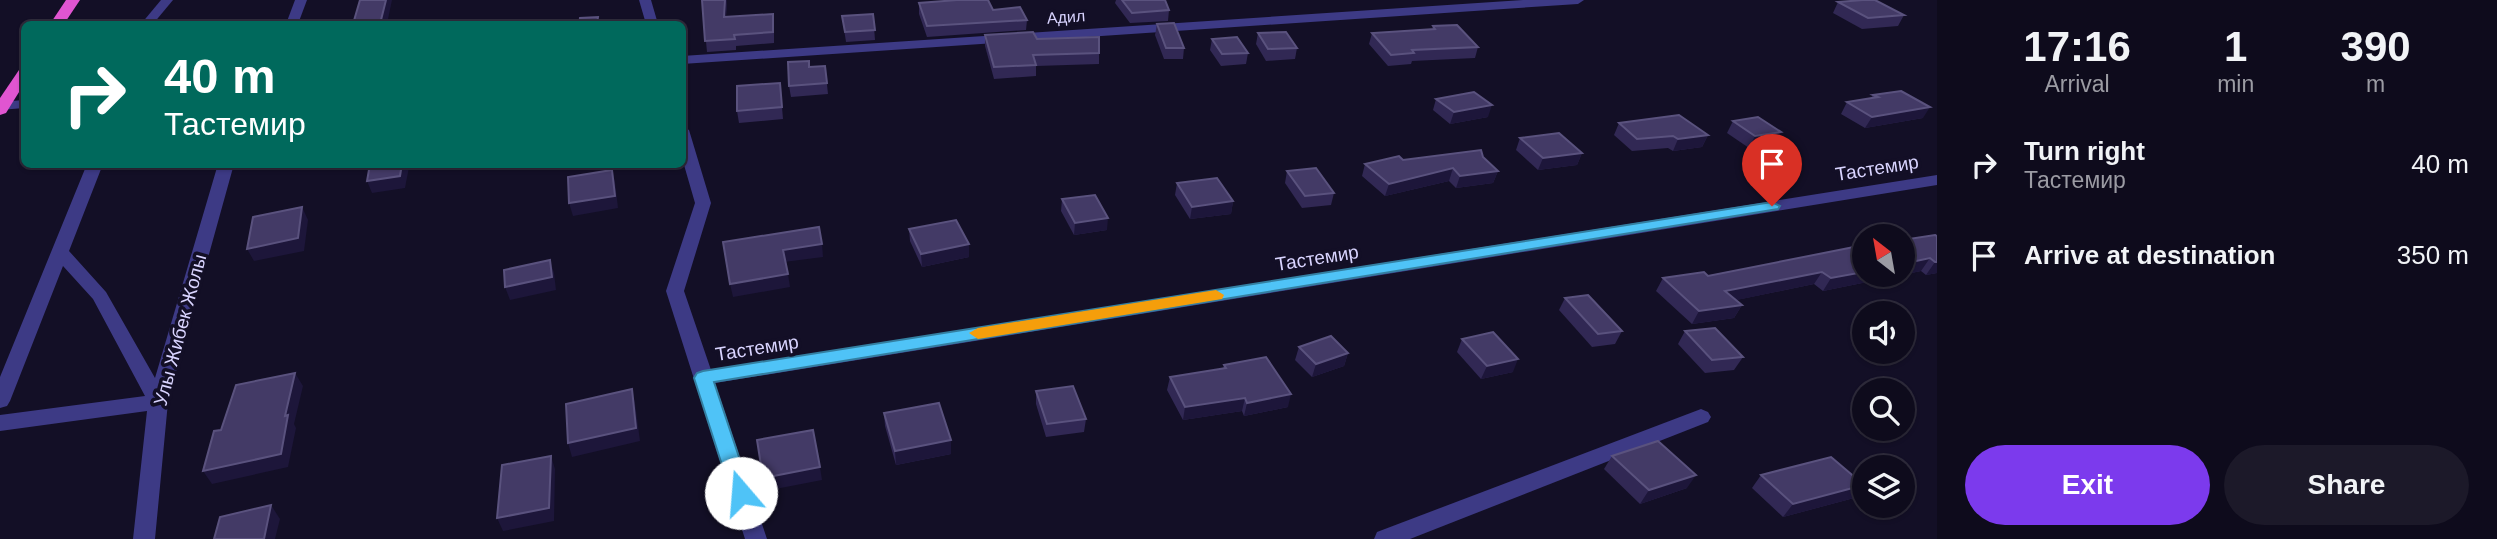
<!DOCTYPE html>
<meta charset="utf-8">
<style>
body{margin:0;font-family:Arial,sans-serif;background:#1c1929;color:#f1f3f6;height:100vh;display:flex;flex-direction:column;font-size:26px;white-space:nowrap}
*{box-sizing:border-box;margin:0}
p{font-size:23px;color:#9b9ba3}
.icon{flex:none;width:38px;height:38px;fill:none;stroke:currentColor;stroke-width:2;stroke-linecap:round;stroke-linejoin:round}
.map{position:relative;flex:1;overflow:hidden}
.side{display:flex;flex-direction:column;background:#0e0b1c;width:560px}
.side>*{flex:none}
.guide{position:absolute;left:21px;top:21px;width:665px;height:147px;border-radius:10px;box-shadow:0 2px 5px #0004,0 0 0 2px #2e2b3b;background:#00695c;color:#fff;overflow:hidden}
.needle{width:46px;rotate:329deg}
.controls{position:absolute;left:1852px;top:224px;display:grid;gap:14px}
.controls a{display:grid;place-items:center;width:63px;height:63px;border-radius:50%;background:#0e0b1c;box-shadow:0 2px 5px #0004,0 0 0 2px #2e2b3b;font-size:35px}
.pin{position:absolute;display:grid;place-items:center;width:60px;height:60px;color:#fff;margin:-72px -30px;border-radius:50% 50% 50% 0;rotate:-45deg;box-shadow:0 0 7px #0007}
.pin .icon{rotate:45deg}
.me{position:absolute;width:77px;margin:-38px;rotate:342deg;stroke-linejoin:round;filter:drop-shadow(0 0 5px #0008)}
.turn{display:flex;align-items:center;gap:24px;height:147px;padding:0 28px;font-size:32px}
.turn .icon{width:91px;height:91px;stroke-width:2.5}
.turn b{display:block;font-size:49px;line-height:60px}
.eta{display:flex;justify-content:space-evenly;align-items:center;height:119px;text-align:center}
.eta b{font-size:42px;font-weight:700;line-height:49px}
.cta{display:flex;gap:14px;margin-top:auto;padding:14px 28px}
.cta a{flex:1;height:80px;border-radius:42px;background:#7c3aed;color:#fff;font-size:28px;font-weight:700;line-height:80px;text-align:center}
.cta a+a{background:#1c1929;color:#f1f3f6}
ul{padding:0;list-style:none}
li{display:flex;align-items:center;gap:21px;height:91px;padding:0 28px}
li div{flex:1}
li b{display:block;font-size:26px}
li em{font-style:normal}
main{display:flex;flex:1;min-height:0}
.map>svg:first-child{display:block}
.lines{fill:none;stroke-linecap:round;stroke-linejoin:round}
.minor{fill:#3d3a85;fill-rule:evenodd}
.trunk{fill:#e055d1;fill-rule:evenodd}
.wall{fill:#312854}
.shaded-wall{fill:#1d163a}
.building{fill:#433a66;stroke:#5a527e;stroke-width:2}
.route{fill:#4fc3f7;stroke:#337fa1;stroke-width:2}
.slow{fill:#f59e0b}
.labels{text-anchor:middle;dominant-baseline:central;stroke-width:7;stroke-linejoin:round;paint-order:stroke}
.far-street-label{font-size:16px;fill:#d9d4ff;stroke:#130f26}
.street-label{font-size:19px;fill:#d9d4ff;stroke:#130f26}
</style>
<main>
<div class="map">
<svg width="1937" height="539" viewBox="0 0 1937 539">
<rect width="100%" height="100%" fill="#130f26"/>
<g class="lines">
<g class="minor">
<polygon points="161,0 173,0 153,24 141,24"/>
<polygon points="295,0 307,0 298,24 286,24"/>
<polygon points="639,0 651,0 658,24 646,24"/>
<polygon points="1523,0 1584,0 1578,4 682,64 682,56"/>
<polygon points="24,100 24,108 0,110 0,102"/>
<polygon points="682,126 689,130 711,203 684,291 711,370 1937,175 1937,185 715,383 767,539 745,539 666,291 695,203 682,158"/>
<polygon points="87,164 103,164 69,251 106,292 155,378 218,164 234,164 168,402 155,539 133,539 147,411 0,431 0,415 145,396 93,299 63,266 10,401 7,406 0,408 0,377"/>
<polygon points="1701,409 1708,412 1711,417 1708,422 1410,539 1374,539 1377,532"/>
</g>
<g class="trunk">
<polygon points="66,0 80,0 64,24 50,24"/>
<polygon points="24,69 24,84 6,113 0,115 0,98 19,70"/>
</g>
</g>
<g class="wall">
<polygon points="702,0 727,0 726,17 774,25 774,43 736,46 736,50 707,52"/>
<polygon points="1116,0 1165,0 1169,10 1168,21 1130,23 1115,3"/>
<polygon points="1838,2 1904,15 1898,26 1862,29 1833,13"/>
<polygon points="919,3 993,10 1027,20 1026,30 927,37 919,14"/>
<polygon points="873,14 875,40 846,42 842,16"/>
<polygon points="1157,24 1184,48 1183,59 1164,59 1155,35"/>
<polygon points="1433,26 1478,47 1475,58 1412,61 1411,64 1388,66 1369,44 1372,33 1432,29"/>
<polygon points="1258,33 1297,48 1295,59 1266,61 1256,44"/>
<polygon points="985,35 1037,39 1099,53 1099,64 1036,66 1036,76 994,79 985,46"/>
<polygon points="1212,39 1248,53 1246,64 1221,66 1210,50"/>
<polygon points="825,66 828,94 791,97 789,86 809,67"/>
<polygon points="780,83 783,119 739,123 737,111"/>
<polygon points="1873,95 1923,118 1865,128 1841,114 1847,102 1871,98"/>
<polygon points="1436,99 1488,117 1450,124 1433,110"/>
<polygon points="1733,121 1781,132 1774,144 1749,148 1727,133"/>
<polygon points="1619,123 1708,135 1702,147 1673,151 1668,148 1632,151 1614,135"/>
<polygon points="1520,138 1582,153 1577,165 1538,170 1516,150"/>
<polygon points="1483,157 1498,171 1493,183 1456,188 1449,181 1385,196 1362,176 1365,164 1403,160"/>
<polygon points="1287,171 1334,193 1331,205 1302,208 1285,183"/>
<polygon points="1177,183 1233,201 1231,214 1190,219 1175,195"/>
<polygon points="1062,199 1107,230 1074,235 1061,211"/>
<polygon points="909,229 969,257 922,267 910,241"/>
<polygon points="1935,235 1937,273 1926,275 1921,271 1823,291 1814,284 1736,300 1742,305 1734,318 1692,324 1656,291 1663,278 1708,276"/>
<polygon points="1565,298 1622,331 1615,344 1592,347 1559,310"/>
<polygon points="1685,331 1743,357 1734,370 1705,373 1678,344"/>
<polygon points="1462,339 1513,372 1481,379 1457,352"/>
<polygon points="1299,347 1348,353 1344,366 1312,377 1295,360"/>
<polygon points="1224,365 1288,407 1244,416 1242,411 1183,420 1167,390 1170,377 1223,369"/>
<polygon points="1036,391 1086,419 1084,432 1046,437 1036,404"/>
<polygon points="884,413 951,440 951,454 896,465 885,426"/>
<polygon points="1612,456 1687,488 1640,504 1604,469"/>
<polygon points="1761,475 1864,486 1854,498 1783,517 1752,488"/>
</g>
<g class="shaded-wall">
<polygon points="386,0 392,0 387,24 380,24"/>
<polygon points="725,0 727,0 725,28 724,17"/>
<polygon points="1492,105 1488,117 1450,124 1454,112"/>
<polygon points="1930,107 1923,118 1865,128 1872,117"/>
<polygon points="1781,132 1774,144 1749,148 1755,136"/>
<polygon points="1708,135 1702,147 1673,151 1678,139"/>
<polygon points="1582,153 1577,165 1538,170 1543,158"/>
<polygon points="402,164 408,164 409,167 405,188 372,193 367,181"/>
<polygon points="1453,168 1449,181 1385,196 1389,184"/>
<polygon points="612,170 615,182 618,208 573,216 569,203"/>
<polygon points="1498,171 1493,183 1456,188 1460,176"/>
<polygon points="1233,201 1231,214 1190,219 1192,207"/>
<polygon points="302,207 308,220 304,251 254,261 247,249"/>
<polygon points="1108,218 1107,230 1074,235 1075,223"/>
<polygon points="822,244 823,257 784,262 783,250"/>
<polygon points="969,244 969,257 922,267 921,254"/>
<polygon points="1930,258 1921,271 1823,291 1831,278 1864,272 1864,275 1902,275 1902,264"/>
<polygon points="550,260 554,273 556,290 510,300 505,287"/>
<polygon points="1935,262 1937,262 1937,273 1926,275"/>
<polygon points="1822,272 1814,284 1718,304 1725,291"/>
<polygon points="788,274 790,287 733,297 730,284"/>
<polygon points="1742,305 1734,318 1692,324 1699,311"/>
<polygon points="1348,353 1344,366 1312,377 1316,364"/>
<polygon points="1518,359 1513,372 1481,379 1487,366"/>
<polygon points="295,373 303,386 294,424 296,428 288,467 212,484 203,471 285,416"/>
<polygon points="632,389 635,403 640,441 572,457 568,443"/>
<polygon points="1291,394 1288,407 1244,416 1247,403"/>
<polygon points="1245,398 1242,411 1183,420 1185,407"/>
<polygon points="951,440 951,454 896,465 895,451"/>
<polygon points="551,456 555,469 554,521 503,531 497,518"/>
<polygon points="820,467 822,480 765,491 763,478"/>
<polygon points="1696,475 1687,488 1640,504 1649,490"/>
<polygon points="1864,485 1854,498 1783,517 1793,504"/>
<polygon points="271,505 280,519 275,539 264,539"/>
</g>
<g class="building">
<polygon points="360,0 386,0 380,24 353,24"/>
<polygon points="702,0 725,0 724,17 773,14 773,32 734,35 735,39 705,41"/>
<polygon points="957,0 988,0 993,10 1020,7 1027,20 927,26 919,3"/>
<polygon points="1122,0 1165,0 1169,10 1132,13"/>
<polygon points="1863,0 1875,0 1904,15 1868,18 1838,2"/>
<polygon points="873,14 875,30 845,32 842,16"/>
<polygon points="598,17 597,24 579,24 580,18"/>
<polygon points="1174,23 1184,48 1166,48 1157,24"/>
<polygon points="1457,25 1478,47 1412,50 1414,53 1391,55 1372,33 1435,29 1433,26"/>
<polygon points="1033,32 1037,39 1099,37 1099,53 1033,55 1036,65 994,67 985,35"/>
<polygon points="1286,32 1297,48 1268,49 1258,33"/>
<polygon points="1237,37 1248,53 1222,54 1212,39"/>
<polygon points="809,61 809,67 825,66 827,83 789,86 788,62"/>
<polygon points="780,83 782,107 737,111 737,86"/>
<polygon points="1901,91 1930,107 1872,117 1847,102 1878,97 1873,95"/>
<polygon points="1474,92 1492,105 1454,112 1436,99"/>
<polygon points="1679,115 1708,135 1678,139 1673,136 1637,139 1619,123"/>
<polygon points="1758,117 1781,132 1755,136 1733,121"/>
<polygon points="1559,133 1582,153 1543,158 1520,138"/>
<polygon points="1481,150 1483,157 1498,171 1460,176 1453,168 1389,184 1365,164 1399,156 1403,160"/>
<polygon points="370,164 402,164 400,176 367,181"/>
<polygon points="1316,168 1334,193 1305,196 1287,171"/>
<polygon points="612,170 615,196 569,203 568,177"/>
<polygon points="1217,178 1233,201 1192,207 1177,183"/>
<polygon points="1095,195 1108,218 1075,223 1062,199"/>
<polygon points="302,207 298,238 247,249 253,217"/>
<polygon points="956,220 969,244 921,254 909,229"/>
<polygon points="819,227 822,244 783,250 788,274 730,284 723,242"/>
<polygon points="1935,235 1937,236 1937,262 1935,262 1930,258 1902,264 1902,240"/>
<polygon points="1864,245 1864,272 1831,278 1822,272 1725,291 1742,305 1699,311 1663,278 1704,272 1708,276"/>
<polygon points="550,260 552,277 505,287 504,270"/>
<polygon points="1588,295 1622,331 1598,334 1565,298"/>
<polygon points="1715,328 1743,357 1712,360 1685,331"/>
<polygon points="1493,332 1518,359 1487,366 1462,339"/>
<polygon points="1331,336 1348,353 1316,364 1299,347"/>
<polygon points="1266,357 1291,394 1247,403 1245,398 1185,407 1170,377 1226,368 1224,365"/>
<polygon points="295,373 285,416 288,415 281,454 203,471 214,431 221,430 236,385"/>
<polygon points="1073,386 1086,419 1047,424 1036,391"/>
<polygon points="632,389 636,428 568,443 566,404"/>
<polygon points="939,403 951,440 895,451 884,413"/>
<polygon points="813,430 820,467 763,478 757,440"/>
<polygon points="1658,441 1696,475 1649,490 1612,456"/>
<polygon points="551,456 549,508 497,518 502,465"/>
<polygon points="1831,457 1864,485 1793,504 1761,475"/>
<polygon points="271,505 264,539 214,539 220,517"/>
</g>
<polygon class="route" points="1772,202 1780,206 1778,209 714,382 751,493 748,499 741,501 734,499 731,493 694,378 697,373 703,371"/>
<polygon class="slow" points="1216,290 1224,295 1222,299 978,339 969,333 978,328"/>
<g class="labels">
<g class="far-street-label">
<text transform="translate(1066 17) rotate(-4)">Адил</text>
</g>
<g class="street-label">
<text transform="translate(1877 168) rotate(-9)">Тастемир</text>
<text transform="translate(1317 258) rotate(-9)">Тастемир</text>
<text transform="translate(180 330) rotate(-75)">Улы Жибек Жолы</text>
<text transform="translate(757 348) rotate(-9)">Тастемир</text>
</g>
</g>
</svg>
<div class="controls">
<a><svg class="needle" viewBox="-14 -14 28 28"><path d="M0-13l5 13h-10z" fill="#e53935"/><path d="M0 13l5-13h-10z" fill="#9b9ba3"/></svg></a>
<a><svg class="icon" aria-label="sound" viewBox="0 0 24 24"><path d="M4 9h4l5-4v14l-5-4H4zM17 9q2 3 0 6"/></svg></a>
<a><svg class="icon" aria-label="search" viewBox="0 0 24 24"><circle cx="10" cy="10" r="6"/><path d="M15 15l6 6"/></svg></a>
<a><svg class="icon" aria-label="layers" viewBox="0 0 24 24"><path d="M12 4l9 5-9 5-9-5zM3 14l9 5 9-5"/></svg></a>
</div>
<div class="pin" style="left:1772px;top:206px;background:#d93025"><svg class="icon" aria-label="arrive" viewBox="0 0 24 24"><path d="M6 21V4h12l-3 4 3 4H6"/></svg></div>
<svg class="me" style="left:741px;top:493px" viewBox="-20 -20 40 40"><circle r="19" fill="#fff"/><path d="M0-13L10 11 0 6-10 11z" fill="#4fc3f7"/></svg>
<div class="guide">
<div class="turn"><svg class="icon" aria-label="right" viewBox="0 0 24 24"><path d="M7 20v-9h11M14 6l5 5-5 5"/></svg><div><b>40 m</b>Тастемир</div></div>
</div>
</div>
<section class="side">
<div class="eta">
<div><b>17:16</b><p>Arrival</p></div>
<div><b>1</b><p>min</p></div>
<div><b>390</b><p>m</p></div>
</div>
<ul>
<li><svg class="icon" aria-label="right" viewBox="0 0 24 24"><path d="M7 20v-9h11M14 6l5 5-5 5"/></svg><div><b>Turn right</b><p>Тастемир</p></div><em>40 m</em></li>
<li><svg class="icon" aria-label="arrive" viewBox="0 0 24 24"><path d="M6 21V4h12l-3 4 3 4H6"/></svg><div><b>Arrive at destination</b></div><em>350 m</em></li>
</ul>
<div class="cta"><a>Exit</a><a>Share</a></div>
</section>
</main>
